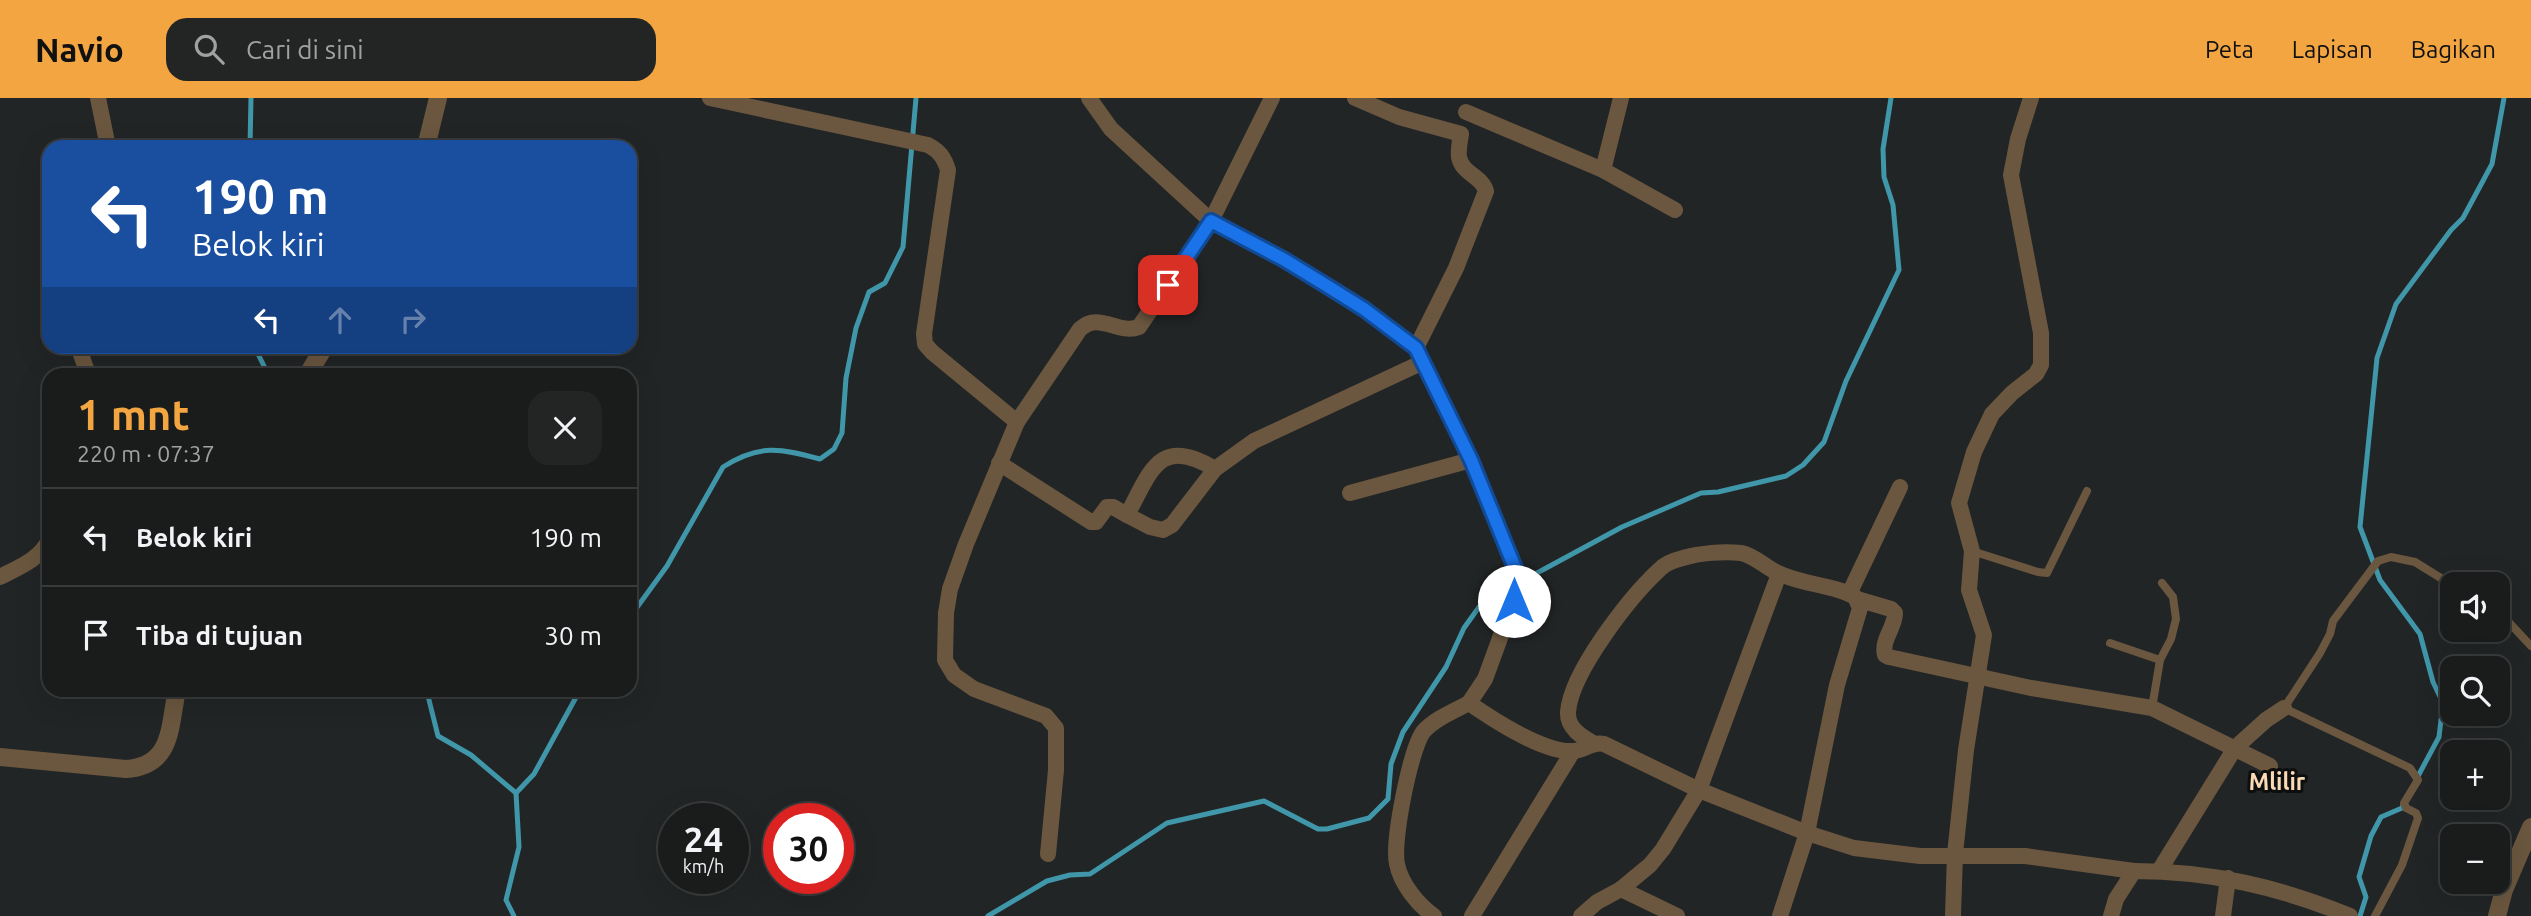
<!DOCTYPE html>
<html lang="id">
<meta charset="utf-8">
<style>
body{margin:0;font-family:Ubuntu,sans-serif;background:#232525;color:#f1f3f6;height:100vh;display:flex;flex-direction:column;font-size:26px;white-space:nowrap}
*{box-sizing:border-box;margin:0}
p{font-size:23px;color:#9fa1a3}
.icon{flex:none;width:38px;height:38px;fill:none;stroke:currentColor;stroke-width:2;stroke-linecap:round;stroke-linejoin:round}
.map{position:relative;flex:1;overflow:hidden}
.details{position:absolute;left:42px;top:270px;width:595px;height:329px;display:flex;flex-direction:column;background:#1a1c1c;border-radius:21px;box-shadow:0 7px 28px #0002,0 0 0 2px #383a3b}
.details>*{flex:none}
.guide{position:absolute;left:42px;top:42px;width:595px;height:214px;border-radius:21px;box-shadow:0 7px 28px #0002,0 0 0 2px #383a3b;background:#1a4fa0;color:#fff;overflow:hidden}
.fabs{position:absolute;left:2440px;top:474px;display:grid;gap:14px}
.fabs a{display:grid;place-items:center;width:70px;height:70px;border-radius:14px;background:#1a1c1c;box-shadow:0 7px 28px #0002,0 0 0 2px #383a3b;font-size:35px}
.speed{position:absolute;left:658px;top:705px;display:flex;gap:14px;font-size:35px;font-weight:700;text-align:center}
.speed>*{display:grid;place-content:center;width:91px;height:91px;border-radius:50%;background:#1a1c1c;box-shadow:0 7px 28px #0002,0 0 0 2px #383a3b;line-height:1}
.speed small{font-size:18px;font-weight:400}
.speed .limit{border:10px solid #d22;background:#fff;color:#111}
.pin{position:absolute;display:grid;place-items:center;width:60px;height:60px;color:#fff;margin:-30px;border-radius:14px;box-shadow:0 4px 10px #0006}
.me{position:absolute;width:77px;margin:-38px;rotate:0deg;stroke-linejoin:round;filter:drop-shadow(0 0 5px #0008)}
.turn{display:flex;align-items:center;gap:24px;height:147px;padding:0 35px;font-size:32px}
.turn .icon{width:91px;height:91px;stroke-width:2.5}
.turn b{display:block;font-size:49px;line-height:60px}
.lanes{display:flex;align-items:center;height:66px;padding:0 35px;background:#0003;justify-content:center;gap:35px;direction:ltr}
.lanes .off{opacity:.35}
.round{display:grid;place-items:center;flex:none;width:74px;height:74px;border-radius:21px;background:#232525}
.head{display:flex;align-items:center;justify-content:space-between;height:119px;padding:0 35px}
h1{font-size:42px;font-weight:700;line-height:52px;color:#f2a541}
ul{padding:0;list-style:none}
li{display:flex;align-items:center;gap:21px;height:98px;padding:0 35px;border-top:2px solid #383a3b}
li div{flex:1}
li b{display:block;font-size:26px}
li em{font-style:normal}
header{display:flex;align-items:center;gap:42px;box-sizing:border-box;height:98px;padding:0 35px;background:#f2a541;color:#111}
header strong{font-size:33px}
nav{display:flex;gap:38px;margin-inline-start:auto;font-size:24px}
.search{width:490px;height:63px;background:#232525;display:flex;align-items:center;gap:18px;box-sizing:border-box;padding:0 24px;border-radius:21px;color:#9fa1a3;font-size:26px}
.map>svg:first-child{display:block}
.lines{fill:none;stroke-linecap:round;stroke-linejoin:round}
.stream{stroke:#4097aa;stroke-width:5}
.service{stroke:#6b573f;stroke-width:8}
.minor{stroke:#6b573f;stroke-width:16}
.tertiary{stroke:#6b573f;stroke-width:18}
.route-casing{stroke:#114b97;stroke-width:18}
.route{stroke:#1a73e8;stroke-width:12}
.labels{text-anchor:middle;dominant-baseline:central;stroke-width:6;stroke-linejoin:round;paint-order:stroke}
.quarter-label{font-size:23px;font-weight:bold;fill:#fbdab6;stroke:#0d0e0e}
</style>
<header>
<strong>Navio</strong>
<div class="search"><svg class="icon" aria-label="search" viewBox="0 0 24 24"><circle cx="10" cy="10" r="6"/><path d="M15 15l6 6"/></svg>Cari di sini</div>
<nav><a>Peta</a><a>Lapisan</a><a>Bagikan</a></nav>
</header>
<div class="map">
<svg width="2531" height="818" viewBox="0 0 2531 818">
<rect width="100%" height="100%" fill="#222526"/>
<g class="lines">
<g class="stream">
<polyline points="250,49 251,0"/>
<polyline points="257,248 258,256 268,276"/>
<path d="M630,519L667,468L723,369C759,346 780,350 820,361L834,351L842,335L846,280L856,230L869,194L885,185L903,149L916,0"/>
<polyline points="424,592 427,594 438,638 471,657 516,695 519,749 506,802 514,818"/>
<polyline points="2417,680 2439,639 2443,605 2433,584 2420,536 2380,482 2360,429 2377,260 2396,206 2451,132 2463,120 2492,66 2504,0"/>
<polyline points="516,695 534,676 580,592"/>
<polyline points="988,818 1047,783 1070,777 1090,776 1167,725 1264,703 1318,731 1327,731 1369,720 1388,701 1391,666 1403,634 1446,569 1464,530 1489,495 1537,475 1622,429 1701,395 1718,394 1786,378 1803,367 1824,344 1846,283 1899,172 1893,107 1884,79 1883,51 1891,0"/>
<polyline points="2360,818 2366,799 2359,779 2371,738 2381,719 2402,710 2404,704"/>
</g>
<g class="service">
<polyline points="1972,453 2038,474 2047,475 2087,393"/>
<polyline points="2497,515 2504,519 2531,548"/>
<polyline points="2110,545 2160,562"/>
<polyline points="2152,610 2160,562 2171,541 2176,521 2173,499 2162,485"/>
<polyline points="2375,818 2402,767 2418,720 2416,715 2406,710 2404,705 2418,682 2410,670 2284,610 2320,555 2330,536 2333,523 2378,463 2391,459 2415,464 2452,487"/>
</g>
<g class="minor">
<polyline points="98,0 108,49"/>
<path d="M710,0L928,47C939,53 944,59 948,72L924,236L925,246L932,254L1017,324"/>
<path d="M1089,0L1111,31L1211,123L1283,161L1364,211L1416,250L1471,362L1515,470L1518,491L1485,581L1469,605C1492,621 1544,655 1573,653C1585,653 1592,643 1604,646L1699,692L1807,735L1854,750L1920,758H2025L2134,773"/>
<path d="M1355,0L1399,19L1461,36C1460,43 1458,52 1459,59C1462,76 1482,78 1486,93L1456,170L1416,250"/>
<polyline points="1466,14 1603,72 1675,112"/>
<polyline points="1603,72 1621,0"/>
<polyline points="78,248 88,276"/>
<path d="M999,365L1091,424H1096L1107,409H1113L1127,417C1151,373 1159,337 1215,371L1254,343L1423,264"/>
<polyline points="1350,395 1471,362"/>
<polyline points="1127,417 1150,429 1163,432 1172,427 1215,371"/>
<path d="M0,479C19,469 39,462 49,442"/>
<polyline points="1849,496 1900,389"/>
<path d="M1857,501L1891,511L1895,515C1895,530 1881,542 1885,557L1889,559L2031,590L2152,610L2270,668"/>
<path d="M1593,645C1582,639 1567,630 1568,614C1571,574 1630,499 1659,472C1664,466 1675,462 1683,460C1700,455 1723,453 1741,455C1754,457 1766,470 1778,475C1802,487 1832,486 1855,499L1860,510L1837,587L1807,735L1780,818"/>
<path d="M1048,756L1056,672V630L1046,618L974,591L954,577L945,562L946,515L950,491L966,446L1017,324L1080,231C1099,213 1118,237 1139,229L1211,123L1272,0"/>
<polyline points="2159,773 2235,650 2266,622 2284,610"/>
<polyline points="1621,791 1677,818"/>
<path d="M1434,818C1418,807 1401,786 1397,766C1392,744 1410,653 1423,634C1434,621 1454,613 1469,605"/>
<polyline points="1472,818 1573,653"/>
<polyline points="1581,818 1597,804 1621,791 1650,767 1663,751 1699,692 1779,476"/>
<polyline points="1953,818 1955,756 1966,652 1984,537 1969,492 1972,453 1959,405 1974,354 1992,316 2012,295 2036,276 2041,267 2041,235 2011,77 2018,41 2031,0"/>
<path d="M2111,818L2116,801L2134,773C2211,773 2279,789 2350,818"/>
<polyline points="2223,818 2228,780"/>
</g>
<g class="tertiary">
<polyline points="426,49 438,0"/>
<polyline points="308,276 325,248"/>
<path d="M0,659L126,671C173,668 169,629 177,592"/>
<polyline points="2497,818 2504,792 2531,729"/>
</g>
</g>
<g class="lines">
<g class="route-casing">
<polyline id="route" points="1168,187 1211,123 1283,161 1324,186 1364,211 1416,250 1471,362 1515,470 1518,491 1514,503"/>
</g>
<use href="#route" class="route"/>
</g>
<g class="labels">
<g class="quarter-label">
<text x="2277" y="683">Mlilir</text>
</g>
</g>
</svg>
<div class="fabs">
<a><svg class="icon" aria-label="sound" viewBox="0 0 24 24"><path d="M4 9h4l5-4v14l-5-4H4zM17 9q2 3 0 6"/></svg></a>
<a><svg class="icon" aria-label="search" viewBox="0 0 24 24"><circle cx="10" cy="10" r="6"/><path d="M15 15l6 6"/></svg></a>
<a>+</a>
<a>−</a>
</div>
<div class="speed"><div>24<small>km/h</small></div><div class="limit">30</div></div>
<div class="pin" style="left:1168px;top:187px;background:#d93025"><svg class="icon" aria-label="arrive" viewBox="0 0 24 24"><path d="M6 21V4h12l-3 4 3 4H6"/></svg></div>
<svg class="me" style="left:1514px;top:503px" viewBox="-20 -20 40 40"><circle r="19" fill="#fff"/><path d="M0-13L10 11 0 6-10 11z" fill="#1a73e8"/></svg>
<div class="guide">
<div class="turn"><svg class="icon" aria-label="left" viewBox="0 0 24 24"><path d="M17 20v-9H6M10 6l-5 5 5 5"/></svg><div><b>190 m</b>Belok kiri</div></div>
<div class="lanes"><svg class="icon" aria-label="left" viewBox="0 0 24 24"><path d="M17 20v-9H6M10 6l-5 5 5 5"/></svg><svg class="icon off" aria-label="ahead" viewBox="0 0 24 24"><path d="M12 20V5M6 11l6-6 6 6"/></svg><svg class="icon off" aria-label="right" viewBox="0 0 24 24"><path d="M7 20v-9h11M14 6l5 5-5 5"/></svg></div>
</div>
<section class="details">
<div class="head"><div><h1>1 mnt</h1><p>220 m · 07:37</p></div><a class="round"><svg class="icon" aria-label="close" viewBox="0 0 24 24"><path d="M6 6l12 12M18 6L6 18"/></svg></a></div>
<ul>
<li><svg class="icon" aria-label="left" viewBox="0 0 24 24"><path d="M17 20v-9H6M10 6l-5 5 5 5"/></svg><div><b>Belok kiri</b></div><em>190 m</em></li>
<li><svg class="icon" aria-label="arrive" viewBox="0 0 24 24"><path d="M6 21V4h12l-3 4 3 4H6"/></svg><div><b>Tiba di tujuan</b></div><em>30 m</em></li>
</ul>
</section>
</div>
